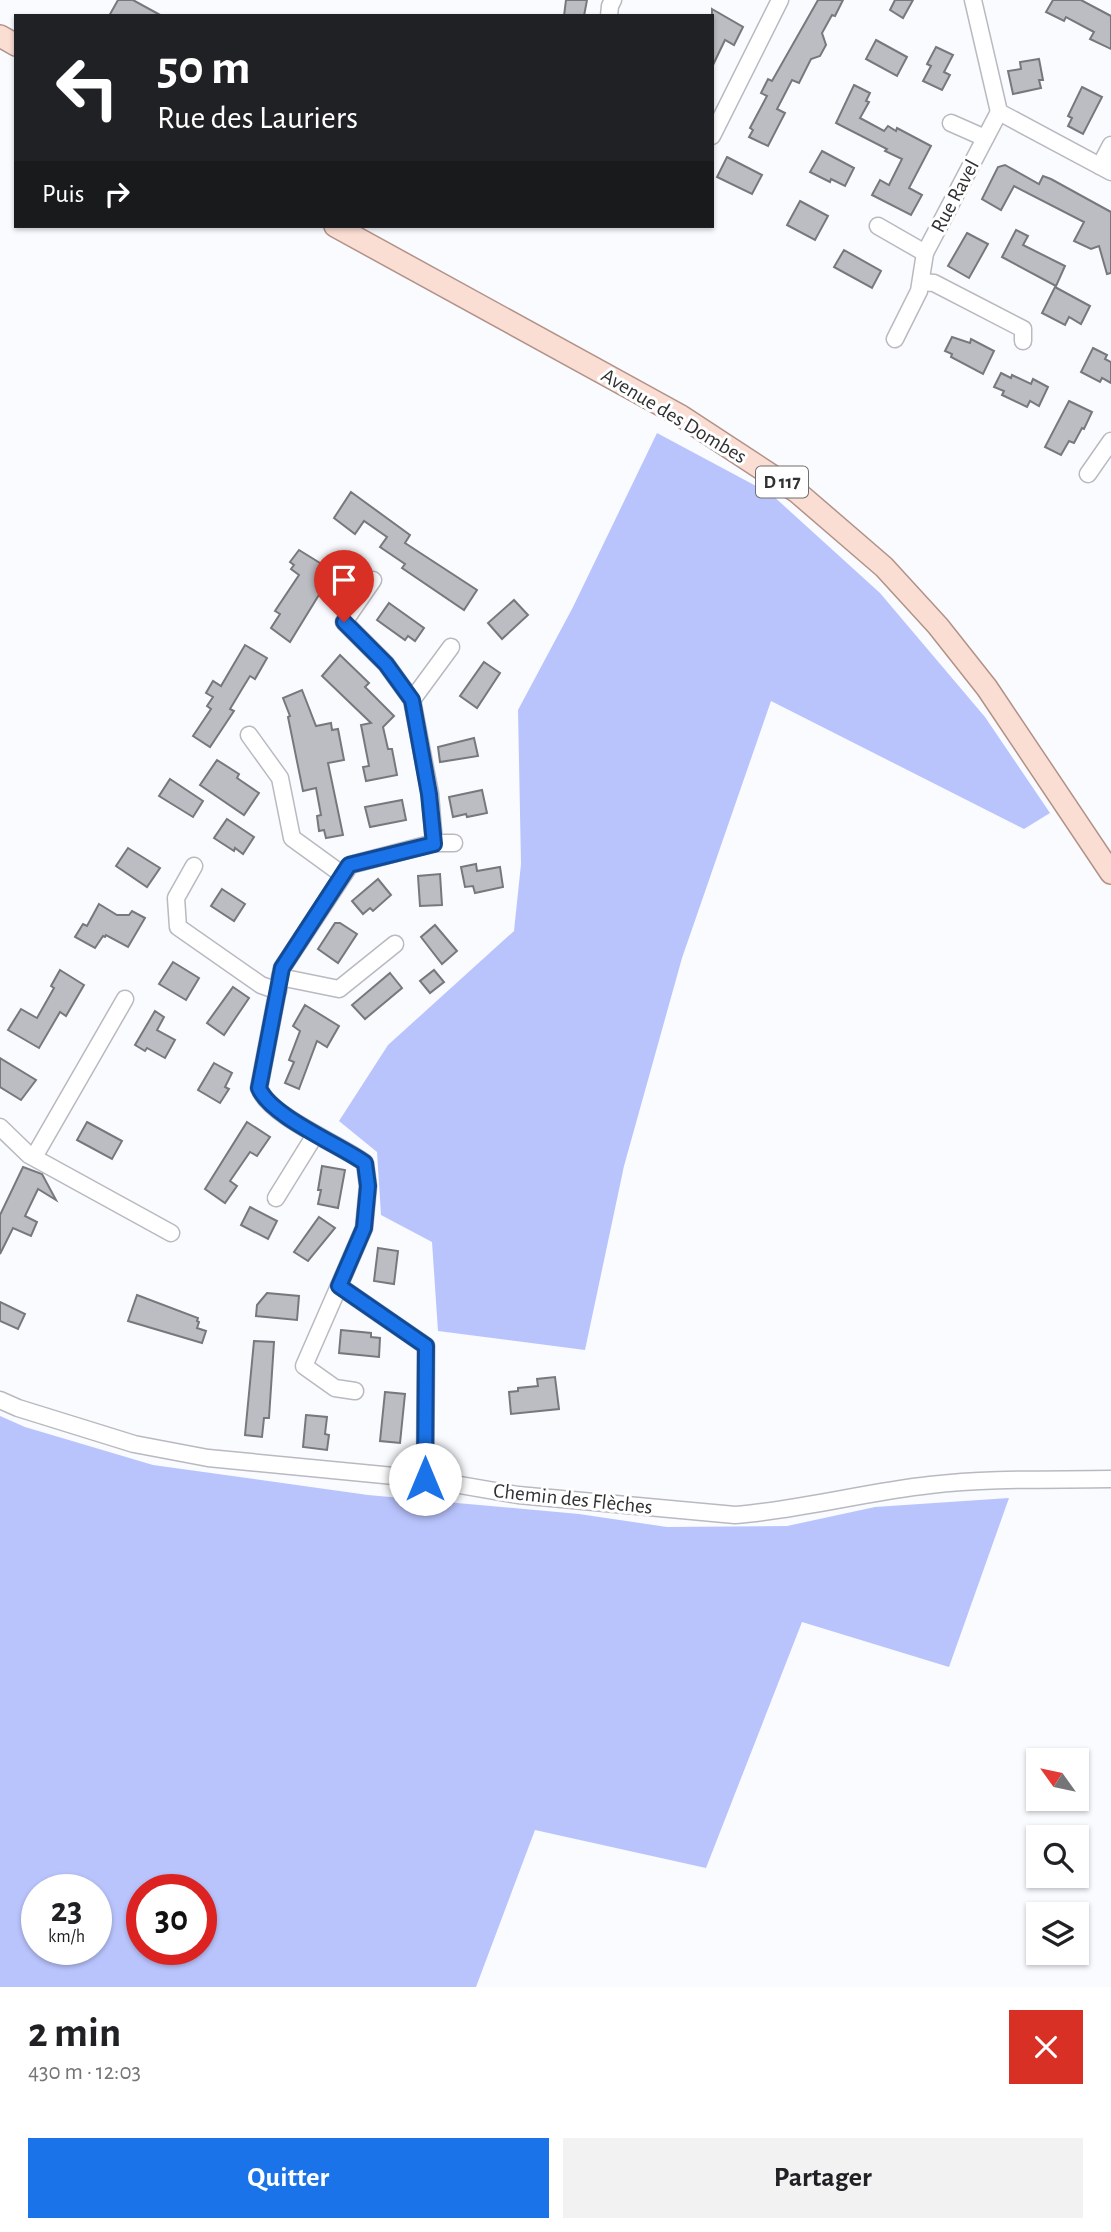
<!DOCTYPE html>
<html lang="fr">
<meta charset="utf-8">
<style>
body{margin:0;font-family:"Alegreya Sans",sans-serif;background:#f2f2f2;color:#202124;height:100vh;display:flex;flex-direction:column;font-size:26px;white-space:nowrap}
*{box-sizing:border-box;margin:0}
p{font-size:23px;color:#757577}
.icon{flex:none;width:38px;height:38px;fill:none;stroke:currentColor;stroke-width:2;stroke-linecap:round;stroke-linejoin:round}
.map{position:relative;height:1987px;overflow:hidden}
.side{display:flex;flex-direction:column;background:#fff;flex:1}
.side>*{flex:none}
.guide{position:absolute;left:14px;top:14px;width:700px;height:214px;border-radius:0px;box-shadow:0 2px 5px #0004;background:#202124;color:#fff;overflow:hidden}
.needle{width:46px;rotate:303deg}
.buttons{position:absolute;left:1026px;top:1748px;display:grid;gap:14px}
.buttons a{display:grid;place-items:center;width:63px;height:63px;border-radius:0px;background:#fff;box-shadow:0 2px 5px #0004;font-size:35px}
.speed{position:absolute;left:21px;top:1874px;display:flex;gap:14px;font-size:35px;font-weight:700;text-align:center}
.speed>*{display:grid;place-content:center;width:91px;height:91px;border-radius:50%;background:#fff;box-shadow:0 2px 5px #0004;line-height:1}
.speed small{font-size:18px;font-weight:400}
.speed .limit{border:10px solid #d22;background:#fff;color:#111}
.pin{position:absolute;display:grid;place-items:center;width:60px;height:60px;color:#fff;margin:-72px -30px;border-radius:50% 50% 50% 0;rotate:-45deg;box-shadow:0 0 7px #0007}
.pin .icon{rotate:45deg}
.me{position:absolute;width:77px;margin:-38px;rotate:0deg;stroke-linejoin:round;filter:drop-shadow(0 0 5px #0008)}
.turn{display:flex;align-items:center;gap:24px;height:147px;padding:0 28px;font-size:32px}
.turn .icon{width:91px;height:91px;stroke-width:2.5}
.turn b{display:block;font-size:49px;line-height:60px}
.then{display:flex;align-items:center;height:66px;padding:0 28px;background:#0003;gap:14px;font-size:26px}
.round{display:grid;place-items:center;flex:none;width:74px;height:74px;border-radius:0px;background:#f2f2f2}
.headline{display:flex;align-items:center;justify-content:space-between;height:119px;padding:0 28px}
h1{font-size:42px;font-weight:700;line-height:52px}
.action{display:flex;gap:14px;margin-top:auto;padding:14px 28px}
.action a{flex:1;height:80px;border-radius:0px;background:#1a73e8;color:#fff;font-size:28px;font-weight:700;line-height:80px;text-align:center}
.action a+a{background:#f2f2f2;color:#202124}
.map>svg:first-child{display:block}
.green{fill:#b9c4fd;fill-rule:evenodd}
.building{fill:#bcbdc3;stroke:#77787d;stroke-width:2}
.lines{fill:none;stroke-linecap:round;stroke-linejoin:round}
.minor-casing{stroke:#b9bac0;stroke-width:19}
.major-casing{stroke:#b19288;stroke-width:24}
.minor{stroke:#fff;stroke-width:16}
.major{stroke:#faddd3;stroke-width:21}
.route-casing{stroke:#114b97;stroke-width:18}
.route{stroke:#1a73e8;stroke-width:12}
.labels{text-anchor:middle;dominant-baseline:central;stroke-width:6;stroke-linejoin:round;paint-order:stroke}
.shield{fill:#fff;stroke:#6e6f70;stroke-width:2}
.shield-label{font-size:19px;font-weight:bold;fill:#303133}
.street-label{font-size:21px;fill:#303133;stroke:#fff}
</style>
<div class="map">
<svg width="1111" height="1987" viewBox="0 0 1111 1987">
<rect width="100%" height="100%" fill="#fafbff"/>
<g class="green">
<polygon points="657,433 771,494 880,593 985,717 1050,813 1024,829 771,701 682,958 624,1166 585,1350 438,1331 432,1242 381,1215 377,1152 339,1121 388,1045 514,931 521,864 518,710 573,607"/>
<path d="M0,1416L25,1427L153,1465L368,1495L579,1514L667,1527L787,1526L875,1507L1009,1498L949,1667L802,1622L706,1868L535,1830L476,1987H0ZM37,1890H96V1950H37ZM142,1890H201V1950H142Z"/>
</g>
<g class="building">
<polygon points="118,0 133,0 162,16 109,16"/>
<polygon points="566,0 587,0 584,16 564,16"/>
<polygon points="818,0 843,0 835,16 832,15 822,33 826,45 820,56 811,59 799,83 792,80 777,109 785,113 768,146 749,137 753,130 750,128 767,96 761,93 768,79 772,81"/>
<polygon points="895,0 913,0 903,18 890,10"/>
<polygon points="1053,0 1081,0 1111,16 1111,49 1090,39 1094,32 1066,17 1064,21 1046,12"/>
<polygon points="712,9 743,27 734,45 725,40 712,67"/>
<polygon points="876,40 907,57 897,76 866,59"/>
<polygon points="936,47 953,55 944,72 950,75 942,90 923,81 931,66 927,64"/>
<polygon points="1039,59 1043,80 1039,80 1041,88 1013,94 1008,71 1021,69 1020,62"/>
<polygon points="854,85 870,93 866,101 869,102 860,118 884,131 888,126 896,131 897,128 931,146 909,188 922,195 911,215 872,195 880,180 889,185 902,159 885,151 887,149 836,123"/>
<polygon points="1082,87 1102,97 1083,134 1068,126 1072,118 1068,116"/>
<polygon points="822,151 854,168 845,186 831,179 830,182 810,172"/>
<polygon points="727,157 762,175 752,194 717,177"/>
<polygon points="1005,165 1039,184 1043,176 1051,179 1111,212 1111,273 1107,274 1099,246 1091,249 1074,241 1084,222 1014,186 1001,210 982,199 998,167"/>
<polygon points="800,201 828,216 815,240 787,225"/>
<polygon points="1016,230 1028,236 1023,245 1065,266 1056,286 1002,257"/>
<polygon points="967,233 988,244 969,278 948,266"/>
<polygon points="844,250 881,271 872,288 834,267"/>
<polygon points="1055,287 1090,306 1081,324 1069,317 1065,325 1042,313"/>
<polygon points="952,337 970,343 971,339 994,351 983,374 951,357 952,354 945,351"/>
<polygon points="1093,348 1107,355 1105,359 1111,362 1111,383 1102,378 1100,382 1081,372"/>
<polygon points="1001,373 1011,378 1012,375 1031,384 1033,379 1048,387 1039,406 1030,401 1027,407 1002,395 1004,391 994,387"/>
<polygon points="1069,401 1092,412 1084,429 1082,428 1074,443 1069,441 1061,455 1045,447"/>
<polygon points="351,492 410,535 405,543 477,590 464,610 402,568 405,564 380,547 387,537 364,521 355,534 334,518"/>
<polygon points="299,550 341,576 332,590 325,585 290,642 271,628 280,614 275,611 299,575 291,569 294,565 290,562"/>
<polygon points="514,600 528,615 502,639 488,623"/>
<polygon points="389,603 424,628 415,641 408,636 405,640 377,620"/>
<polygon points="245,645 267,658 255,679 250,676 242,689 230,709 234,711 210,747 193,736 211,709 207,706 213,697 206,693 213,681 221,686"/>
<polygon points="340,655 369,683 365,687 394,716 383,727 388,749 392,749 397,775 366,781 363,767 369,766 361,725 371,723 322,676"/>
<polygon points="484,662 500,673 477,708 460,696"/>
<polygon points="302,690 316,726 331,723 332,730 338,729 344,760 328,763 343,835 326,838 324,830 319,831 317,816 321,815 316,788 303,791 288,717 290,716 283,698"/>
<polygon points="474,738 478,756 440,762 438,747"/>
<polygon points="217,760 239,774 237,778 259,793 244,815 200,785"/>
<polygon points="170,779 203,801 193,817 159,796"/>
<polygon points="482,790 487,813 467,817 466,814 453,817 449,797"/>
<polygon points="402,800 406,820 370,827 365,807"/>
<polygon points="227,819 254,837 243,854 235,848 234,851 214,838"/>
<polygon points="128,848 160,868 147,887 116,866"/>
<polygon points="476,864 477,871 500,867 503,887 475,893 473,886 465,887 461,867"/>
<polygon points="440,874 442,905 420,906 418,876"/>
<polygon points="378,879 391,895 373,911 370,908 363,914 352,901"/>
<polygon points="222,889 245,904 234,921 211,906"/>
<polygon points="99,904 117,915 129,915 132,911 145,918 128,947 106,935 105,937 103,936 95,948 75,937 83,924 87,926"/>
<polygon points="335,923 340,923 357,934 338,963 318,949"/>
<polygon points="435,925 457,951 442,964 421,937"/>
<polygon points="173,962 199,978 186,1000 159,984"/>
<polygon points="60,970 84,985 66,1016 60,1012 39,1048 8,1030 21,1009 37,1018 54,988 51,986"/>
<polygon points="434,970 444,982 430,993 420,981"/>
<polygon points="390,973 402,988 365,1019 352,1005"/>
<polygon points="233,987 249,998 224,1035 207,1023"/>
<polygon points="305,1005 339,1026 327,1047 317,1041 299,1089 285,1083 294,1062 289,1060 300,1031 293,1026"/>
<polygon points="155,1011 164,1017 157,1030 175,1040 165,1058 147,1048 145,1051 135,1045"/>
<polygon points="0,1058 36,1080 21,1100 0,1087"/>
<polygon points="214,1063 232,1073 225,1087 229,1089 220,1103 198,1090"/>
<polygon points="87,1122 122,1141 112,1159 77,1140"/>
<polygon points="247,1122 270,1137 257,1156 250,1152 230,1181 237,1186 225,1203 205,1189"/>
<polygon points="322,1166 345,1170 338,1208 318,1204 321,1190 318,1190"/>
<polygon points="23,1167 42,1174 56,1200 38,1189 25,1216 37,1222 31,1236 13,1228 0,1254 0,1215"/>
<polygon points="250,1207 277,1221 268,1239 241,1225"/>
<polygon points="319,1217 335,1228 308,1261 294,1252"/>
<polygon points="378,1248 398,1251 394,1284 374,1281"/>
<polygon points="267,1293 299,1296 297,1320 256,1316 257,1305"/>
<polygon points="137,1295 198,1318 197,1321 199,1322 197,1328 206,1331 202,1343 128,1321"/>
<polygon points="0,1302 25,1314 18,1329 0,1321"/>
<polygon points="341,1330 371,1333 371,1337 380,1338 379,1357 339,1353"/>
<polygon points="254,1341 274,1342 269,1418 264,1418 262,1437 245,1435"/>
<polygon points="555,1377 559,1409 511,1414 509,1392 518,1391 518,1388 538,1386 537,1379"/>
<polygon points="385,1392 405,1394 400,1443 380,1441"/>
<polygon points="306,1415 327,1417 325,1434 329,1435 327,1450 303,1447"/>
</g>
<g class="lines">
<g class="minor-casing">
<g id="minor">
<polyline points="973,0 999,112 1111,172"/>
<polyline points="609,16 610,6 613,0"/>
<polyline points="951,123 985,138"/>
<polyline points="712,136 780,0"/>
<polyline points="1100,166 1111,145"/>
<polyline points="878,226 925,253"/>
<polyline points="921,282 934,283 1023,329 1023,341"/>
<polyline points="895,339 919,291 925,253 999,112"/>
<polyline points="1088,474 1111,441"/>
<polyline points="373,580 344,622 386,664 412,700 430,794 434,843"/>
<polyline points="412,700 451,647"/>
<polyline points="249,735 280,778 292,838 343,875"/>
<polyline points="194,866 176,898 178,927 261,985 278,991"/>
<polyline points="280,977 339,989 395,944"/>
<polyline points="0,1127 29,1155 171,1233"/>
<polyline points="34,1157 125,999"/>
<polyline points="276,1198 315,1135"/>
<polyline points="339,1286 304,1366 335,1388 355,1391"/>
<path d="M0,1400L18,1408L134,1444L208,1458L425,1479L518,1495L735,1515C801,1510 865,1492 930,1485C990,1478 1051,1480 1111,1479"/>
<path d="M425,1479L426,1346L339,1286L364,1228L368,1186L365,1163C340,1144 270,1117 259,1088L282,968L350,865L434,843H454"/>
</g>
</g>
<g class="major-casing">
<g id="major">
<polyline points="0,36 16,45"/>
<polyline points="335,226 681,416 797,492 884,567 938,626 987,688 1111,873"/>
</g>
</g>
<use href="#minor" class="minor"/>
<use href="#major" class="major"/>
</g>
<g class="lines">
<g class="route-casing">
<path id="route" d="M344,622L386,664L412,700L429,794L434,844L349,865L282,968L259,1088C270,1116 340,1145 365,1163L368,1186L364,1228L339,1286L426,1346L425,1479"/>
</g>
<use href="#route" class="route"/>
</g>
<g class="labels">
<rect class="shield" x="756" y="466.5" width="52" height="31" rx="5"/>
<g class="shield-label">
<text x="782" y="482">D 117</text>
</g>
<g class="street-label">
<text transform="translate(955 196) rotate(-62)">Rue Ravel</text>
<text transform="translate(674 416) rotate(31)">Avenue des Dombes</text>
<text transform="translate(573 1499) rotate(6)">Chemin des Flèches</text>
</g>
</g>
</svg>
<div class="buttons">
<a><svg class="needle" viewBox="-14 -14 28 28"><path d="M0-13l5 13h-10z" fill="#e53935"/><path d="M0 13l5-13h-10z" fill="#757577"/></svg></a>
<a><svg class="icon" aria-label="search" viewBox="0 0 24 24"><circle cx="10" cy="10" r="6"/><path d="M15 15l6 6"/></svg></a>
<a><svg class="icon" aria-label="layers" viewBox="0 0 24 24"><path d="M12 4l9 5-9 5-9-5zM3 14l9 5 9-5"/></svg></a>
</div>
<div class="speed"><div>23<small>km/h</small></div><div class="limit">30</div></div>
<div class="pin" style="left:344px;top:622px;background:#d93025"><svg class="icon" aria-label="arrive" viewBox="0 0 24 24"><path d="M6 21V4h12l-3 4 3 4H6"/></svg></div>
<svg class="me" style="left:425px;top:1479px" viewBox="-20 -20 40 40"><circle r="19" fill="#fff"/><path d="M0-13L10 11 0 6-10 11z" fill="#1a73e8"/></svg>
<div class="guide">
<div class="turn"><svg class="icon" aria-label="left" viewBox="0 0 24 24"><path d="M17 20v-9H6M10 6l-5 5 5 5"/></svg><div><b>50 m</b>Rue des Lauriers</div></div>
<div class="then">Puis<svg class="icon" aria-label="right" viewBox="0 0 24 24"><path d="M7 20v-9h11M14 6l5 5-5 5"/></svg></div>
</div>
</div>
<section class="side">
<div class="headline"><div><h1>2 min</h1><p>430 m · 12:03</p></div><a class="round" style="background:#d93025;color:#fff"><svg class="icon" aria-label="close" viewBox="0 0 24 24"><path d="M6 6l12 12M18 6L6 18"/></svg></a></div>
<div class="action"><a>Quitter</a><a>Partager</a></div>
</section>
